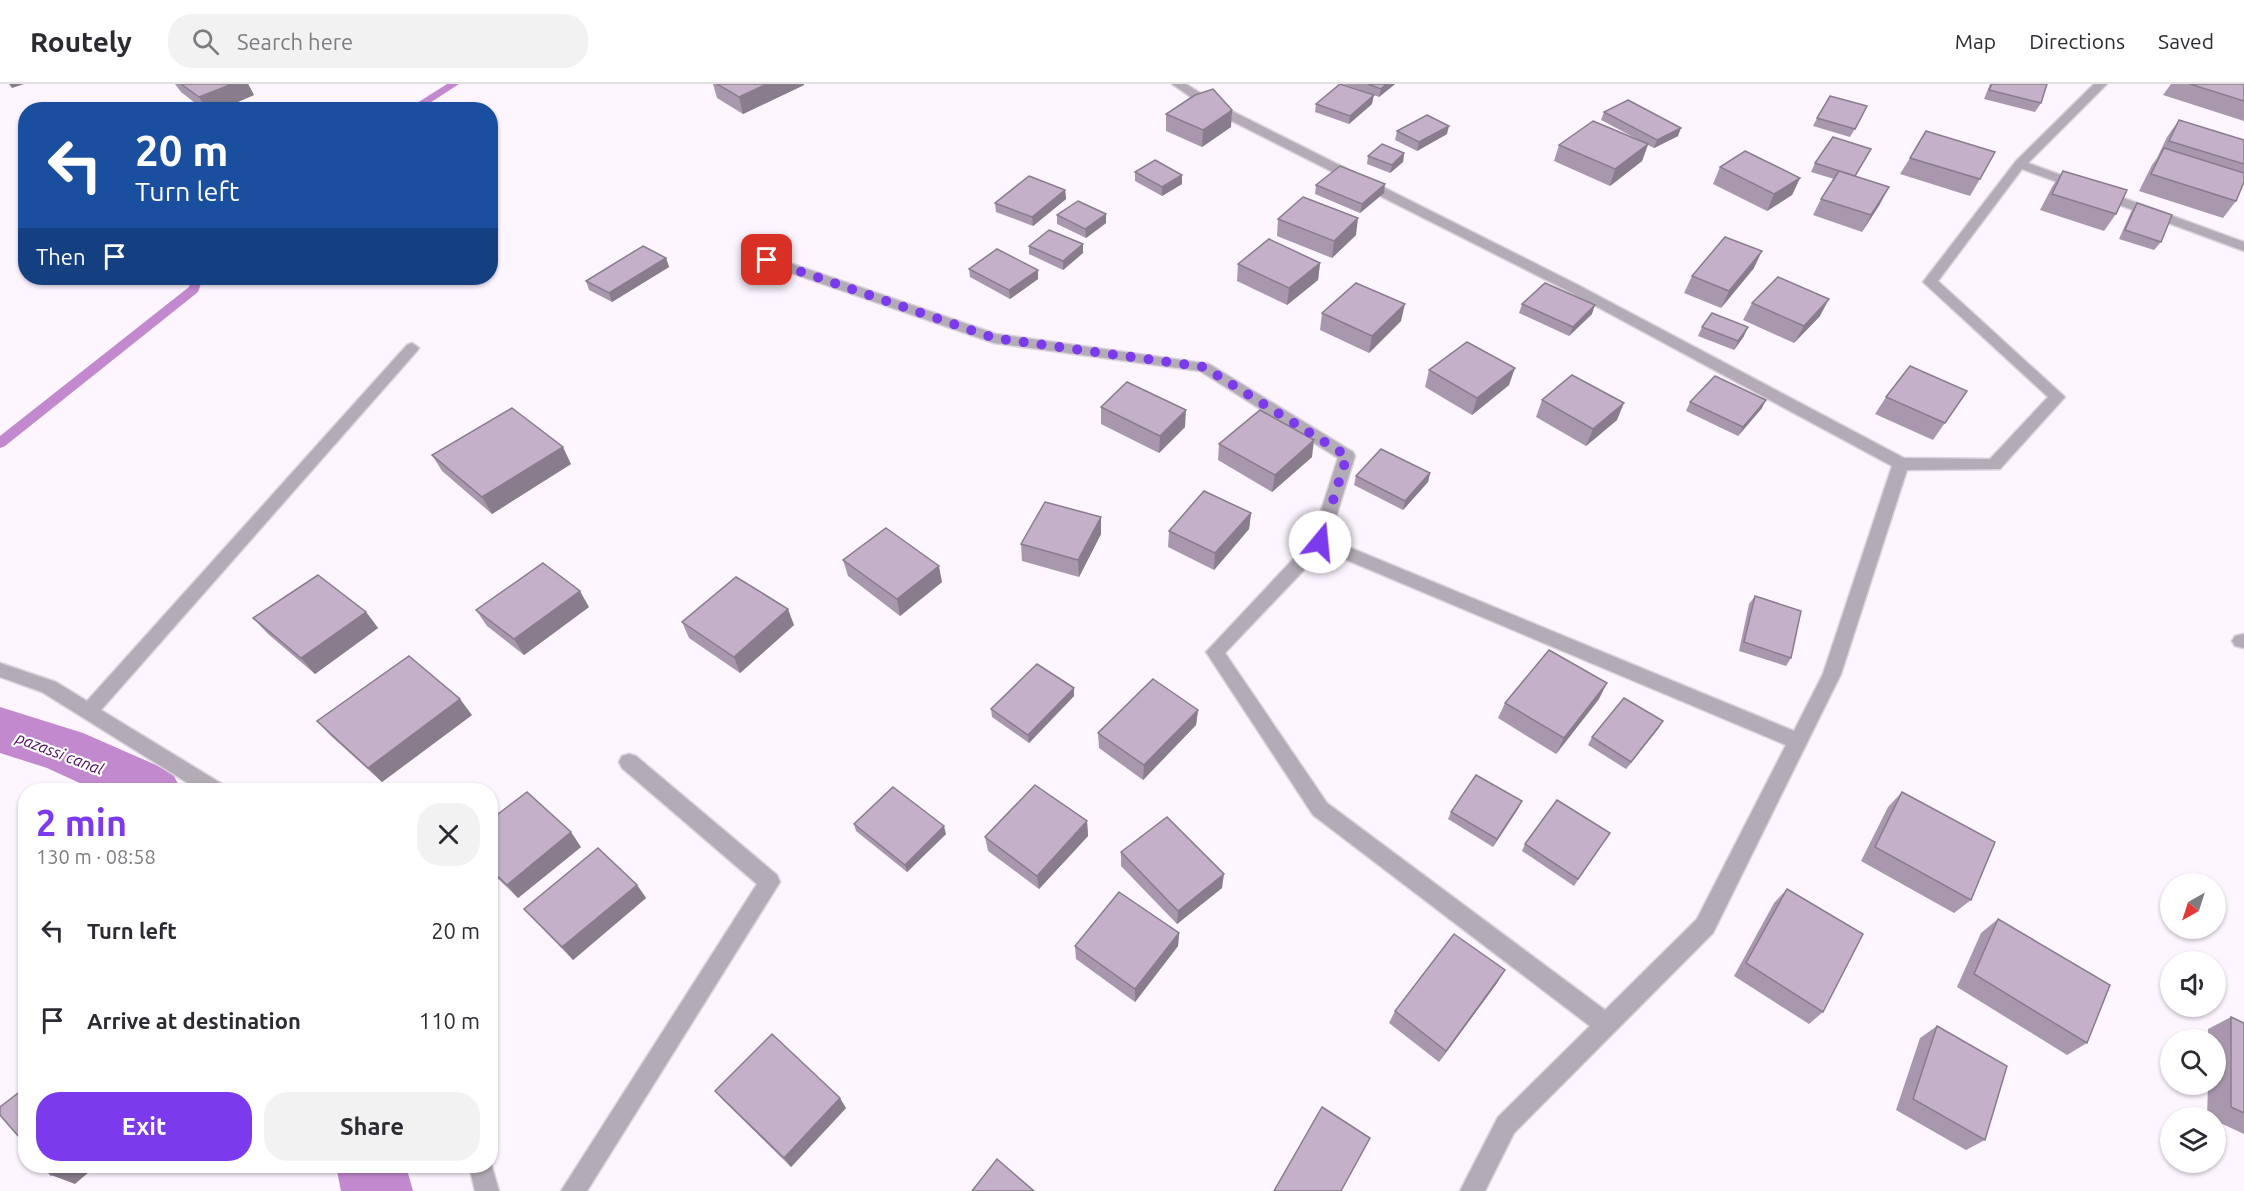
<!DOCTYPE html>
<meta charset="utf-8">
<style>
body{margin:0;font-family:Ubuntu,sans-serif;background:#f2f2f3;color:#2b2b33;height:100vh;display:flex;flex-direction:column;font-size:22px;white-space:nowrap}
*{box-sizing:border-box;margin:0}
p{font-size:20px;color:#7c7c81}
.icon{flex:none;width:33px;height:33px;fill:none;stroke:currentColor;stroke-width:2;stroke-linecap:round;stroke-linejoin:round}
.map{position:relative;flex:1;overflow:hidden}
.drawer{position:absolute;left:18px;top:699px;width:480px;height:390px;display:flex;flex-direction:column;background:#fff;border-radius:24px;box-shadow:0 2px 4px #0004}
.drawer>*{flex:none}
.hud{position:absolute;left:18px;top:18px;width:480px;height:183px;border-radius:24px;box-shadow:0 2px 4px #0004;background:#1a4fa0;color:#fff;overflow:hidden}
.needle{width:39px;rotate:219deg}
.buttons{position:absolute;left:2160px;top:789px;display:grid;gap:12px}
.buttons a{display:grid;place-items:center;width:66px;height:66px;border-radius:50%;background:#fff;box-shadow:0 2px 4px #0004;font-size:30px}
.pin{position:absolute;display:grid;place-items:center;width:51px;height:51px;color:#fff;margin:-26px;border-radius:12px;box-shadow:0 3px 9px #0006}
.me{position:absolute;width:66px;margin:-33px;rotate:17deg;stroke-linejoin:round;filter:drop-shadow(0 0 4px #0008)}
.turn{display:flex;align-items:center;gap:21px;height:126px;padding:0 18px;font-size:27px}
.turn .icon{width:78px;height:78px;stroke-width:2.5}
.turn b{display:block;font-size:42px;line-height:51px}
.then{display:flex;align-items:center;height:57px;padding:0 18px;background:#0003;gap:12px;font-size:22px}
.round{display:grid;place-items:center;flex:none;width:63px;height:63px;border-radius:24px;background:#f2f2f3}
.head{display:flex;align-items:center;justify-content:space-between;height:102px;padding:0 18px}
h1{font-size:36px;font-weight:700;line-height:45px;color:#7c3aed}
.primary-button{display:flex;gap:12px;margin-top:auto;padding:12px 18px}
.primary-button a{flex:1;height:69px;border-radius:24px;background:#7c3aed;color:#fff;font-size:24px;font-weight:700;line-height:69px;text-align:center}
.primary-button a+a{background:#f2f2f3;color:#2b2b33}
ul{padding:0;list-style:none}
li{display:flex;align-items:center;gap:18px;height:90px;padding:0 18px}
li div{flex:1}
li b{display:block;font-size:22px}
li em{font-style:normal}
header{display:flex;align-items:center;gap:36px;box-sizing:border-box;height:84px;padding:0 30px;background:#fff;border-bottom:2px solid #e1e1e2}
header strong{font-size:28px}
nav{display:flex;gap:33px;margin-inline-start:auto;font-size:21px}
.search{width:420px;height:54px;background:#f2f2f3;display:flex;align-items:center;gap:15px;box-sizing:border-box;padding:0 21px;border-radius:24px;color:#7c7c81;font-size:22px}
.map>svg:first-child{display:block}
.lines{fill:none;stroke-linecap:round;stroke-linejoin:round}
.stream{fill:#c289cf;fill-rule:evenodd}
.canal{fill:#c289cf;fill-rule:evenodd}
.street-casing{stroke:#dad2dc;stroke-width:3}
.street{fill:#b3abb5;fill-rule:evenodd}
.wall{fill:#a998ad}
.shaded-wall{fill:#897c8d}
.building{fill:#c4b1c9;stroke:#897c8d;stroke-width:1.5}
.route{stroke:#7c3aed;stroke-width:10;stroke-dasharray:0 18}
.labels{text-anchor:middle;dominant-baseline:central;stroke-width:4.5;stroke-linejoin:round;paint-order:stroke}
.water-label{font-size:16px;font-style:italic;fill:#4d005c;stroke:#fff}
</style>
<header>
<strong>Routely</strong>
<div class="search"><svg class="icon" aria-label="search" viewBox="0 0 24 24"><circle cx="10" cy="10" r="6"/><path d="M15 15l6 6"/></svg>Search here</div>
<nav><a>Map</a><a>Directions</a><a>Saved</a></nav>
</header>
<div class="map">
<svg width="2244" height="1107" viewBox="0 0 2244 1107">
<rect width="100%" height="100%" fill="#fdf5ff"/>
<g class="lines">
<g class="stream">
<polygon points="447,0 459,0 419,26 406,26"/>
<polygon points="192,194 203,194 198,208 5,362 0,364 0,352 189,203"/>
</g>
<g class="canal">
<polygon points="0,623 83,649 172,688 181,706 95,706 47,684 0,669"/>
<polygon points="336,1082 406,1082 413,1107 341,1107"/>
</g>
<g class="street-casing">
<g id="street">
<path d="M1172,0H1186L1216,19L1576,200L1904,374L1990,375L2048,313L1923,198L2016,77L2094,0H2107L2028,79L2244,158V167L2022,85L1938,197L2065,313L2000,385L1907,386L1841,590L1713,849L1514,1049L1485,1107H1460L1498,1033L1590,942L1313,731L1206,568L1312,455L1338,374L1200,287L994,259L762,179L760,176L762,173H772L996,250L1209,280L1353,368L1355,372L1329,455L1794,647L1823,590L1892,382L1566,206L1208,25ZM1323,466L1786,661L1697,835L1605,926L1327,719L1225,569Z"/>
<polygon points="412,259 419,264 417,267 101,626 222,700 225,706 199,706 42,608 0,593 0,579 56,598 87,617 407,261"/>
<polygon points="2244,550 2244,564 2235,562 2232,557 2235,552"/>
<polygon points="629,670 636,672 777,791 780,798 587,1107 561,1107 757,800 622,684 619,678 622,672"/>
<polygon points="490,1076 499,1107 475,1107 469,1082 490,1082"/>
</g>
</g>
<use href="#street" class="street"/>
</g>
<g class="wall">
<polygon points="175,0 248,0 254,11 219,26 204,26 181,8"/>
<polygon points="713,0 804,0 804,1 743,30 717,14"/>
<polygon points="1343,0 1395,0 1379,13"/>
<polygon points="1990,0 2047,0 2041,19 2035,28 1984,15"/>
<polygon points="2171,0 2244,0 2244,37 2163,11"/>
<polygon points="1316,20 1372,20 1349,40 1315,28"/>
<polygon points="1604,28 1678,52 1654,64 1648,61 1642,77 1610,102 1554,77 1559,61 1637,55 1601,36"/>
<polygon points="1166,30 1231,43 1202,63 1166,47"/>
<polygon points="1863,31 1850,53 1813,42 1817,34"/>
<polygon points="2179,36 2244,56 2244,100 2243,100 2236,117 2223,134 2139,107 2152,81 2157,74 2167,53"/>
<polygon points="1397,47 1447,50 1417,67 1395,56"/>
<polygon points="1404,69 1403,78 1390,89 1367,80 1368,72"/>
<polygon points="1867,73 1855,92 1880,120 1862,148 1813,131 1821,115 1834,95 1811,88 1815,79"/>
<polygon points="1910,74 1980,95 1970,112 1900,90"/>
<polygon points="1720,83 1800,94 1792,111 1767,127 1713,100"/>
<polygon points="2063,87 2116,130 2104,147 2040,126 2052,103"/>
<polygon points="1135,88 1182,91 1182,100 1162,112 1135,97"/>
<polygon points="1316,101 1384,109 1360,129 1315,110"/>
<polygon points="1065,106 1066,115 1033,142 996,128 995,119"/>
<polygon points="2137,119 2161,158 2154,166 2119,155 2131,128"/>
<polygon points="1106,130 1106,139 1086,154 1057,140 1057,131"/>
<polygon points="1278,135 1356,151 1332,174 1277,152"/>
<polygon points="1083,160 1083,169 1063,186 1029,170 1029,162"/>
<polygon points="666,174 669,183 612,218 589,206 586,197"/>
<polygon points="1320,179 1318,196 1287,221 1237,197 1238,180"/>
<polygon points="1754,184 1721,224 1684,209 1692,192"/>
<polygon points="969,185 1038,186 1038,195 1010,215 970,193"/>
<polygon points="1752,219 1820,232 1794,259 1743,236"/>
<polygon points="1522,220 1592,230 1569,252 1519,229"/>
<polygon points="1322,229 1401,237 1369,269 1320,246"/>
<polygon points="1702,243 1744,252 1734,266 1698,252"/>
<polygon points="1429,286 1509,301 1472,331 1425,303"/>
<polygon points="1967,307 1933,356 1875,330 1886,313"/>
<polygon points="1542,316 1617,336 1586,362 1536,333"/>
<polygon points="1690,318 1762,324 1738,352 1686,327"/>
<polygon points="1101,323 1185,343 1159,369 1101,340"/>
<polygon points="1219,360 1312,373 1272,408 1218,376"/>
<polygon points="432,371 571,380 492,430 442,387"/>
<polygon points="1430,389 1428,398 1403,426 1354,401 1356,392"/>
<polygon points="1251,429 1249,445 1214,486 1168,463 1169,447"/>
<polygon points="1101,433 1101,450 1079,493 1022,477 1021,460"/>
<polygon points="843,476 942,498 900,532 848,492"/>
<polygon points="1755,512 1791,574 1786,582 1739,567 1749,520"/>
<polygon points="589,523 524,571 487,542 476,526"/>
<polygon points="366,528 378,544 315,590 268,550 253,534"/>
<polygon points="682,538 794,541 740,589 689,554"/>
<polygon points="1074,604 1074,612 1029,659 992,633 991,625"/>
<polygon points="1599,615 1556,670 1498,634 1505,619"/>
<polygon points="1198,626 1196,641 1143,696 1099,664 1098,649"/>
<polygon points="472,631 382,698 331,652 317,637"/>
<polygon points="1663,637 1658,645 1626,685 1588,661 1592,653"/>
<polygon points="1902,708 1971,816 1954,829 1861,777 1888,723"/>
<polygon points="1522,717 1493,763 1448,735 1451,728"/>
<polygon points="490,736 581,763 518,814 490,787"/>
<polygon points="1087,737 1088,752 1039,805 988,767 985,753"/>
<polygon points="854,740 946,750 907,788 856,747"/>
<polygon points="1610,749 1574,802 1522,767 1525,760"/>
<polygon points="1121,768 1222,804 1177,840 1121,782"/>
<polygon points="637,801 646,814 573,876 524,825"/>
<polygon points="1787,805 1823,928 1809,940 1734,892 1774,819"/>
<polygon points="1998,835 2087,959 2067,971 1957,903 1981,849"/>
<polygon points="1179,849 1178,862 1135,918 1076,875 1075,862"/>
<polygon points="1505,886 1497,899 1439,978 1389,939 1395,927"/>
<polygon points="2231,933 2244,939 2244,1050 2216,1037 2216,1034 2207,1034 2208,1000 2216,1000 2216,956 2208,956 2208,945"/>
<polygon points="1937,942 1985,1056 1966,1066 1896,1026 1920,954"/>
<polygon points="715,1007 846,1024 791,1083 724,1017"/>
</g>
<g class="shaded-wall">
<polygon points="9,0 24,0 12,4"/>
<polygon points="232,0 248,0 254,11 219,26 207,26 199,13"/>
<polygon points="767,0 804,0 804,1 743,30 739,13"/>
<polygon points="1386,0 1395,0 1379,13 1381,5"/>
<polygon points="1374,11 1372,20 1349,40 1350,32"/>
<polygon points="1232,26 1231,43 1202,63 1203,46"/>
<polygon points="1449,42 1447,50 1417,67 1419,58"/>
<polygon points="1681,44 1678,52 1654,64 1657,56"/>
<polygon points="1648,60 1642,77 1610,102 1615,85"/>
<polygon points="1404,69 1403,78 1390,89 1392,81"/>
<polygon points="1182,91 1182,100 1162,112 1162,103"/>
<polygon points="1800,94 1792,111 1767,127 1774,110"/>
<polygon points="1385,100 1384,109 1360,129 1362,120"/>
<polygon points="1889,103 1880,120 1862,148 1871,131"/>
<polygon points="1065,106 1066,115 1033,142 1032,133"/>
<polygon points="1106,130 1106,139 1086,154 1085,145"/>
<polygon points="1358,134 1356,151 1332,174 1334,157"/>
<polygon points="1083,160 1083,169 1063,186 1063,177"/>
<polygon points="1762,167 1754,184 1721,224 1729,207"/>
<polygon points="666,174 669,183 612,218 609,209"/>
<polygon points="1320,179 1318,196 1287,221 1289,204"/>
<polygon points="1038,186 1038,195 1010,215 1009,206"/>
<polygon points="1829,215 1820,232 1794,259 1804,242"/>
<polygon points="1405,220 1401,237 1369,269 1372,252"/>
<polygon points="1595,221 1592,230 1569,252 1573,243"/>
<polygon points="1748,243 1744,252 1734,266 1738,257"/>
<polygon points="1515,284 1509,301 1472,331 1477,314"/>
<polygon points="1766,316 1762,324 1738,352 1743,343"/>
<polygon points="1624,319 1617,336 1586,362 1593,345"/>
<polygon points="1186,326 1185,343 1159,369 1160,352"/>
<polygon points="1314,356 1312,373 1272,408 1275,391"/>
<polygon points="563,363 571,380 492,430 482,413"/>
<polygon points="1430,389 1428,398 1403,426 1405,417"/>
<polygon points="1251,429 1249,445 1214,486 1215,469"/>
<polygon points="1101,433 1101,450 1079,493 1078,476"/>
<polygon points="939,482 942,498 900,532 897,515"/>
<polygon points="580,507 589,523 524,571 514,555"/>
<polygon points="788,525 794,541 740,589 734,573"/>
<polygon points="366,528 378,544 315,590 301,574"/>
<polygon points="1607,599 1599,615 1556,670 1564,654"/>
<polygon points="1074,604 1074,612 1029,659 1028,651"/>
<polygon points="460,615 472,631 382,698 368,684"/>
<polygon points="1198,626 1196,641 1143,696 1144,681"/>
<polygon points="1663,637 1658,645 1626,685 1631,678"/>
<polygon points="1522,717 1518,725 1493,763 1497,755"/>
<polygon points="1087,737 1088,752 1039,805 1037,792"/>
<polygon points="944,742 946,750 907,788 905,781"/>
<polygon points="571,748 581,763 518,814 507,801"/>
<polygon points="1224,790 1222,804 1177,840 1178,827"/>
<polygon points="637,801 646,814 573,876 562,863"/>
<polygon points="1179,849 1178,862 1135,918 1135,905"/>
<polygon points="1505,886 1497,899 1439,978 1446,967"/>
<polygon points="840,1014 846,1024 791,1083 784,1074"/>
<polygon points="62,1082 96,1082 75,1100 51,1091"/>
</g>
<g class="building">
<polygon points="181,0 232,0 199,13"/>
<polygon points="717,0 767,0 739,13"/>
<polygon points="1340,0 1374,11 1350,32 1316,20"/>
<polygon points="1368,0 1386,0 1381,5"/>
<polygon points="1992,0 2047,0 2041,19 1989,6"/>
<polygon points="2190,0 2244,0 2244,17"/>
<polygon points="1213,5 1232,26 1203,46 1166,30 1195,11"/>
<polygon points="1830,12 1867,22 1855,45 1817,34"/>
<polygon points="1628,16 1681,44 1657,56 1604,28"/>
<polygon points="1427,31 1449,42 1419,58 1397,47"/>
<polygon points="2179,36 2244,56 2244,80 2169,57"/>
<polygon points="1593,37 1648,60 1615,85 1559,61"/>
<polygon points="1926,47 1995,68 1980,95 1910,74"/>
<polygon points="1833,53 1871,65 1855,92 1815,79"/>
<polygon points="1382,60 1404,69 1392,81 1368,72"/>
<polygon points="2164,64 2244,89 2244,98 2236,117 2151,90"/>
<polygon points="1745,67 1800,94 1774,110 1720,83"/>
<polygon points="1155,76 1182,91 1162,103 1135,88"/>
<polygon points="1340,82 1385,100 1362,120 1316,101"/>
<polygon points="1839,87 1889,103 1871,131 1821,115"/>
<polygon points="2063,87 2127,106 2116,130 2052,110"/>
<polygon points="1029,92 1065,106 1032,133 995,119"/>
<polygon points="1303,113 1358,134 1334,157 1278,135"/>
<polygon points="1078,117 1106,130 1085,145 1057,131"/>
<polygon points="2137,119 2172,131 2161,158 2125,146"/>
<polygon points="1049,146 1083,160 1063,177 1029,162"/>
<polygon points="1725,153 1762,167 1729,207 1692,192"/>
<polygon points="1269,155 1320,179 1289,204 1238,180"/>
<polygon points="643,162 666,174 609,209 586,197"/>
<polygon points="997,165 1038,186 1009,206 969,185"/>
<polygon points="1778,193 1829,215 1804,242 1752,219"/>
<polygon points="1356,199 1405,220 1372,252 1322,229"/>
<polygon points="1545,199 1595,221 1573,243 1522,220"/>
<polygon points="1712,229 1748,243 1738,257 1702,243"/>
<polygon points="1467,258 1515,284 1477,314 1429,286"/>
<polygon points="1910,282 1967,307 1945,339 1886,313"/>
<polygon points="1572,291 1624,319 1593,345 1542,316"/>
<polygon points="1715,292 1766,316 1743,343 1690,318"/>
<polygon points="1127,298 1186,326 1160,352 1101,323"/>
<polygon points="512,324 563,363 482,413 432,371"/>
<polygon points="1260,326 1314,356 1275,391 1219,360"/>
<polygon points="1381,365 1430,389 1405,417 1356,392"/>
<polygon points="1204,407 1251,429 1215,469 1169,447"/>
<polygon points="1045,418 1101,433 1078,476 1021,460"/>
<polygon points="886,444 939,482 897,515 843,476"/>
<polygon points="543,479 580,507 514,555 476,526"/>
<polygon points="318,491 366,528 301,574 253,534"/>
<polygon points="736,493 788,525 734,573 682,538"/>
<polygon points="1755,512 1801,527 1791,574 1744,558"/>
<polygon points="1549,566 1607,599 1564,654 1505,619"/>
<polygon points="409,572 460,615 368,684 317,637"/>
<polygon points="1037,580 1074,604 1028,651 991,625"/>
<polygon points="1153,595 1198,626 1144,681 1098,649"/>
<polygon points="1624,614 1663,637 1631,678 1592,653"/>
<polygon points="1476,691 1522,717 1497,755 1451,728"/>
<polygon points="1035,701 1087,737 1037,792 985,753"/>
<polygon points="893,703 944,742 905,781 854,740"/>
<polygon points="527,708 571,748 507,801 490,785 490,736"/>
<polygon points="1902,708 1995,758 1971,816 1875,763"/>
<polygon points="1557,716 1610,749 1578,795 1525,760"/>
<polygon points="1167,733 1224,790 1178,827 1121,768"/>
<polygon points="598,764 637,801 562,863 524,825"/>
<polygon points="1787,805 1863,850 1823,928 1746,879"/>
<polygon points="1119,808 1179,849 1135,905 1075,862"/>
<polygon points="1998,835 2110,901 2087,959 1974,890"/>
<polygon points="1454,850 1505,886 1446,967 1395,927"/>
<polygon points="2231,933 2244,939 2244,1029 2231,1023"/>
<polygon points="1937,942 2007,982 1985,1056 1913,1015"/>
<polygon points="772,950 840,1014 784,1074 715,1007"/>
<polygon points="26,1003 26,1061 0,1031 0,1023"/>
<polygon points="1322,1023 1370,1054 1341,1107 1274,1107"/>
<polygon points="997,1075 1034,1107 972,1107"/>
<polygon points="43,1082 62,1082 51,1091"/>
</g>
<g class="lines">
<polyline class="route" points="767,176 994,254 1204,283 1347,372 1320,458"/>
</g>
<g class="labels">
<g class="water-label">
<text transform="translate(60 669) rotate(21)">pazassi canal</text>
</g>
</g>
</svg>
<div class="buttons">
<a><svg class="needle" viewBox="-14 -14 28 28"><path d="M0-13l5 13h-10z" fill="#e53935"/><path d="M0 13l5-13h-10z" fill="#7c7c81"/></svg></a>
<a><svg class="icon" aria-label="sound" viewBox="0 0 24 24"><path d="M4 9h4l5-4v14l-5-4H4zM17 9q2 3 0 6"/></svg></a>
<a><svg class="icon" aria-label="search" viewBox="0 0 24 24"><circle cx="10" cy="10" r="6"/><path d="M15 15l6 6"/></svg></a>
<a><svg class="icon" aria-label="layers" viewBox="0 0 24 24"><path d="M12 4l9 5-9 5-9-5zM3 14l9 5 9-5"/></svg></a>
</div>
<div class="pin" style="left:767px;top:176px;background:#d93025"><svg class="icon" aria-label="arrive" viewBox="0 0 24 24"><path d="M6 21V4h12l-3 4 3 4H6"/></svg></div>
<svg class="me" style="left:1320px;top:458px" viewBox="-20 -20 40 40"><circle r="19" fill="#fff"/><path d="M0-13L10 11 0 6-10 11z" fill="#7c3aed"/></svg>
<div class="hud">
<div class="turn"><svg class="icon" aria-label="left" viewBox="0 0 24 24"><path d="M17 20v-9H6M10 6l-5 5 5 5"/></svg><div><b>20 m</b>Turn left</div></div>
<div class="then">Then<svg class="icon" aria-label="arrive" viewBox="0 0 24 24"><path d="M6 21V4h12l-3 4 3 4H6"/></svg></div>
</div>
<section class="drawer">
<div class="head"><div><h1>2 min</h1><p>130 m · 08:58</p></div><a class="round"><svg class="icon" aria-label="close" viewBox="0 0 24 24"><path d="M6 6l12 12M18 6L6 18"/></svg></a></div>
<ul>
<li><svg class="icon" aria-label="left" viewBox="0 0 24 24"><path d="M17 20v-9H6M10 6l-5 5 5 5"/></svg><div><b>Turn left</b></div><em>20 m</em></li>
<li><svg class="icon" aria-label="arrive" viewBox="0 0 24 24"><path d="M6 21V4h12l-3 4 3 4H6"/></svg><div><b>Arrive at destination</b></div><em>110 m</em></li>
</ul>
<div class="primary-button"><a>Exit</a><a>Share</a></div>
</section>
</div>
